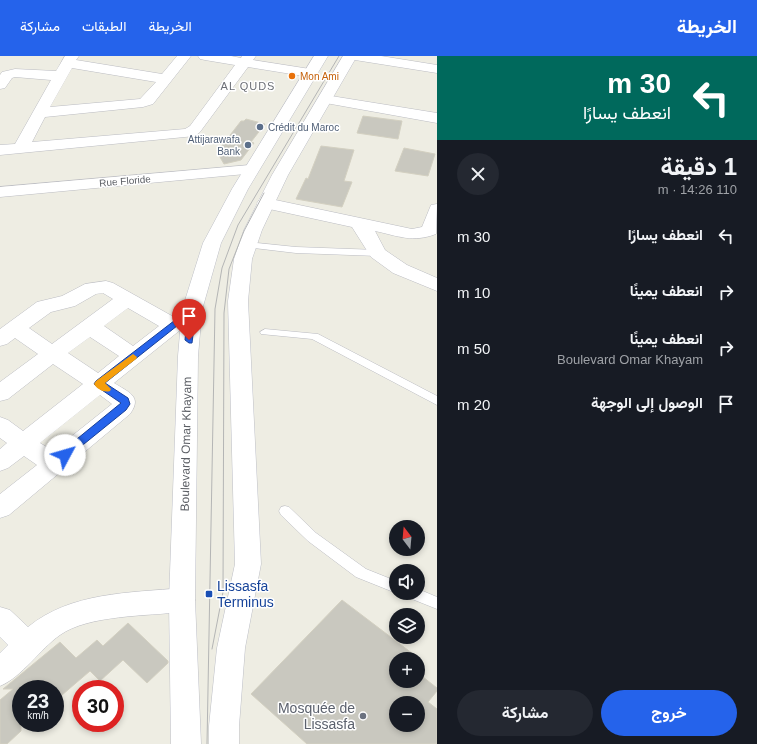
<!DOCTYPE html>
<html lang="ar">
<meta charset="utf-8">
<style>
body{margin:0;font-family:Arial,Vazirmatn,sans-serif;background:#242831;color:#f1f3f6;direction:rtl;height:100vh;display:flex;flex-direction:column;font-size:15px;white-space:nowrap}
*{box-sizing:border-box;margin:0}
p{font-size:13px;color:#9ea1a6}
.icon{flex:none;width:22px;height:22px;fill:none;stroke:currentColor;stroke-width:2;stroke-linecap:round;stroke-linejoin:round}
.map{position:relative;flex:1;overflow:hidden;direction:ltr}
.details{display:flex;flex-direction:column;background:#171b24;width:320px}
.details>*{flex:none}
.banner{background:#00695c;color:#fff;overflow:hidden}
.needle{width:26px;rotate:344deg}
.tools{position:absolute;left:389px;top:464px;display:grid;gap:8px}
.tools a{display:grid;place-items:center;width:36px;height:36px;border-radius:50%;background:#171b24;box-shadow:0 2px 6px #0003;font-size:20px}
.speed{position:absolute;left:12px;top:624px;display:flex;gap:8px;font-size:20px;font-weight:700;text-align:center}
.speed>*{display:grid;place-content:center;width:52px;height:52px;border-radius:50%;background:#171b24;box-shadow:0 2px 6px #0003;line-height:1}
.speed small{font-size:10px;font-weight:400}
.speed .limit{border:6px solid #d22;background:#fff;color:#111}
.pin{position:absolute;display:grid;place-items:center;width:34px;height:34px;color:#fff;margin:-41px -17px;border-radius:50% 50% 50% 0;rotate:-45deg;box-shadow:0 0 4px #0007}
.pin .icon{rotate:45deg}
.me{position:absolute;width:44px;margin:-22px;rotate:51deg;stroke-linejoin:round;filter:drop-shadow(0 0 3px #0008)}
.turn{display:flex;align-items:center;gap:14px;height:84px;padding:0 20px;font-size:18px}
.turn .icon{width:52px;height:52px;stroke-width:2.5}
.turn b{display:block;font-size:28px;line-height:34px}
.round{display:grid;place-items:center;flex:none;width:42px;height:42px;border-radius:21px;background:#242831}
.summary{display:flex;align-items:center;justify-content:space-between;height:68px;padding:0 20px}
h1{font-size:24px;font-weight:700;line-height:30px}
.button{display:flex;gap:8px;margin-top:auto;padding:8px 20px}
.button a{flex:1;height:46px;border-radius:24px;background:#2563eb;color:#fff;font-size:16px;font-weight:700;line-height:46px;text-align:center}
.button a+a{background:#242831;color:#f1f3f6}
ul{padding:0;list-style:none}
li{display:flex;align-items:center;gap:12px;height:56px;padding:0 20px}
li div{flex:1}
li b{display:block;font-size:15px}
li em{font-style:normal}
header{display:flex;align-items:center;gap:24px;box-sizing:border-box;height:56px;padding:0 20px;background:#2563eb;color:#fff}
header strong{font-size:19px}
nav{display:flex;gap:22px;margin-inline-start:auto;font-size:14px}
main{display:flex;flex:1;min-height:0}
.map>svg:first-child{display:block}
.building{fill:#c9c8bf;stroke:#d3d0c1;fill-rule:evenodd}
.lines{fill:none;stroke-linecap:round;stroke-linejoin:round}
.lane-casing{stroke:#bbbcc2;stroke-width:1}
.street-casing{stroke:#bbbcc2;stroke-width:1}
.secondary-casing{stroke:#bdbfc7;stroke-width:1}
.lane{fill:#fff;fill-rule:evenodd}
.street{fill:#fff;fill-rule:evenodd}
.secondary{fill:#fff;fill-rule:evenodd}
.tram{stroke:#b4b5b5;stroke-width:1}
.route{fill:#2563eb;stroke:#184099}
.slow{fill:#f59e0b}
.food-dot{fill:#e8710a;stroke:#fff;stroke-width:1.5}
.service-dot{fill:#5c6f8a;stroke:#fff;stroke-width:1.5}
.transit-dot{fill:#1a4fb4;stroke:#fff;stroke-width:1.5}
.worship-dot{fill:#6b7280;stroke:#fff;stroke-width:1.5}
.labels{text-anchor:middle;dominant-baseline:central;stroke-width:3;stroke-linejoin:round;paint-order:stroke}
.far-food-label{font-size:10px;fill:#c56008;stroke:#fff;text-anchor:start}
.far-service-label{font-size:10px;fill:#4e5e75;stroke:#fff;text-anchor:start}
.far-street-label{font-size:10px;fill:#5b5e64;stroke:#fff}
.far-neighbourhood-label{font-size:11px;letter-spacing:1px;fill:#6c6f76;stroke:#fff}
.street-label{font-size:12px;fill:#5b5e64;stroke:#fff}
.near-transit-label{font-size:14px;fill:#164399;stroke:#fff;text-anchor:start}
.near-worship-label{font-size:14px;fill:#5b616d;stroke:#fff;text-anchor:end}
</style>
<header>
<strong>الخريطة</strong>
<nav><a>الخريطة</a><a>الطبقات</a><a>مشاركة</a></nav>
</header>
<main>
<section class="details">
<div class="banner">
<div class="turn"><svg class="icon" aria-label="left" viewBox="0 0 24 24"><path d="M17 20v-9H6M10 6l-5 5 5 5"/></svg><div><b>30 m</b>انعطف يسارًا</div></div>
</div>
<div class="summary"><div><h1>1 دقيقة</h1><p>110 m · 14:26</p></div><a class="round"><svg class="icon" aria-label="close" viewBox="0 0 24 24"><path d="M6 6l12 12M18 6L6 18"/></svg></a></div>
<ul>
<li><svg class="icon" aria-label="left" viewBox="0 0 24 24"><path d="M17 20v-9H6M10 6l-5 5 5 5"/></svg><div><b>انعطف يسارًا</b></div><em>30 m</em></li>
<li><svg class="icon" aria-label="right" viewBox="0 0 24 24"><path d="M7 20v-9h11M14 6l5 5-5 5"/></svg><div><b>انعطف يمينًا</b></div><em>10 m</em></li>
<li><svg class="icon" aria-label="right" viewBox="0 0 24 24"><path d="M7 20v-9h11M14 6l5 5-5 5"/></svg><div><b>انعطف يمينًا</b><p>Boulevard Omar Khayam</p></div><em>50 m</em></li>
<li><svg class="icon" aria-label="arrive" viewBox="0 0 24 24"><path d="M6 21V4h12l-3 4 3 4H6"/></svg><div><b>الوصول إلى الوجهة</b></div><em>20 m</em></li>
</ul>
<div class="button"><a>خروج</a><a>مشاركة</a></div>
</section>
<div class="map">
<svg width="437" height="688" viewBox="0 0 437 688">
<rect width="100%" height="100%" fill="#eeede3"/>
<g class="building">
<polygon points="363,60 402,65 398,83 357,77"/>
<polygon points="246,63 265,68 251,86 254,87 241,104 224,108 217,96 241,65 244,65"/>
<polygon points="321,90 354,94 344,125 352,126 342,151 296,143 306,122 308,123"/>
<polygon points="404,92 435,98 428,120 395,115"/>
<path d="M342,544L421,604L418,607V603H396V625H418V617L437,632V635L428,646L437,653V688H307L251,638ZM396,647H418V669H396Z"/>
<polygon points="128,567 168,605 168,607 147,627 123,604 100,625 90,615 55,645 55,633 21,633 21,675 7,688 0,688 0,644 13,633 3,633 60,586 76,602 97,584 103,590"/>
</g>
<g class="lines">
<g class="lane-casing">
<g id="lane">
<polygon points="248,186 296,191 378,194 383,197 378,200 296,197 245,191 243,189 245,187"/>
<polygon points="265,273 318,278 437,340 437,349 312,283 261,278 260,276"/>
<polygon points="285,450 289,451 316,477 366,513 396,525 396,537 356,521 308,485 281,459 279,455 281,451"/>
<polygon points="418,533 437,541 437,553 407,541 405,537 418,537"/>
</g>
</g>
<g class="street-casing">
<g id="street">
<path d="M65,0H79L76,4L162,18L177,0H191L153,48L143,51L45,61L32,86L185,73L190,70L235,9L205,4L200,3L198,0H231L241,2L242,0H256L253,4L310,13L315,14L317,17L315,20L310,21L248,11L200,76L195,80L0,99V89L15,88L51,24L15,21L12,22L5,32L0,33V19L2,16L15,13L56,15ZM72,12L156,26L140,43L50,51Z"/>
<polygon points="348,0 381,0 437,9 437,17 355,4 350,3"/>
<polygon points="325,39 437,57 437,67 320,46 318,43 320,40"/>
<polygon points="250,109 256,111 258,114 256,117 0,141 0,131"/>
<path d="M266,142L412,173L422,171L431,149L437,148L436,178C413,187 398,180 375,175L385,194L407,209L437,222V235L393,217L371,201L352,171L260,151L257,147L260,143Z"/>
<path d="M106,225L113,227L172,260C181,252 187,246 199,249L202,254L199,259L114,327C128,336 143,340 130,358L9,459L0,462V438L37,409L24,400L8,412L0,415V393L7,387L0,382V361L8,364L23,375L83,328L53,308L8,343L0,345V326L38,298L15,282L7,288L0,290V273L37,246L62,240L85,228ZM103,237L113,243L52,288L29,272L51,256L75,250L96,238ZM128,252L159,270L133,290L104,270ZM90,281L119,300L98,317L68,297ZM100,339L112,348L53,395L40,387Z"/>
<path d="M182,532L191,536L195,544L191,552L182,556C147,560 88,559 60,579C40,593 22,621 0,630V597L8,589L0,581V551L10,554L28,571C71,536 129,537 182,532Z"/>
</g>
</g>
<g class="secondary-casing">
<g id="secondary">
<polygon points="314,0 328,0 248,133 221,187 202,254 198,300 195,544 201,688 171,688 169,544 178,300 182,254 203,187 232,133"/>
<polygon points="343,0 357,0 288,119 262,174 252,203 248,245 261,508 245,592 239,670 239,688 209,688 209,670 217,592 235,508 228,245 234,203 244,174 272,119"/>
</g>
</g>
<use href="#lane" class="lane"/>
<use href="#street" class="street"/>
<use href="#secondary" class="secondary"/>
<g class="tram">
<polyline points="212,593 223,536 224,257 229,213 244,175 264,137"/>
<polyline points="207,688 215,253 222,212 238,169 339,0"/>
</g>
</g>
<polygon class="route" points="192,251 196,254 192,287 189,287 185,284 187,262 105,327 128,342 130,348 126,354 68,401 61,401 60,399 61,396 121,347 96,330 94,328 96,325"/>
<path class="slow" d="M133,298L137,301L136,303L105,327L111,333L110,335C104,337 97,333 94,328L96,325Z"/>
<circle class="food-dot" cx="292" cy="20" r="4"/>
<g class="service-dot">
<circle cx="260" cy="71" r="4"/>
<circle cx="248" cy="89" r="4"/>
</g>
<rect class="transit-dot" x="205" y="534" width="8" height="8" rx="2"/>
<circle class="worship-dot" cx="363" cy="660" r="4"/>
<g class="labels">
<g class="far-food-label">
<text x="300" y="20">Mon Ami</text>
</g>
<g class="far-service-label">
<text x="268" y="71">Crédit du Maroc</text>
<text x="240" y="83" text-anchor="end">Attijarawafa<tspan x="240" dy="12">Bank</tspan></text>
</g>
<g class="far-street-label">
<text transform="translate(125 125) rotate(-5)">Rue Floride</text>
</g>
<g class="far-neighbourhood-label">
<text x="248" y="30">AL QUDS</text>
</g>
<g class="street-label">
<text transform="translate(186 388) rotate(-89)">Boulevard Omar Khayam</text>
</g>
<g class="near-transit-label">
<text x="217" y="530">Lissasfa<tspan x="217" dy="16">Terminus</tspan></text>
</g>
<g class="near-worship-label">
<text x="355" y="652">Mosquée de<tspan x="355" dy="16">Lissasfa</tspan></text>
</g>
</g>
</svg>
<div class="tools">
<a><svg class="needle" viewBox="-14 -14 28 28"><path d="M0-13l5 13h-10z" fill="#e53935"/><path d="M0 13l5-13h-10z" fill="#9ea1a6"/></svg></a>
<a><svg class="icon" aria-label="sound" viewBox="0 0 24 24"><path d="M4 9h4l5-4v14l-5-4H4zM17 9q2 3 0 6"/></svg></a>
<a><svg class="icon" aria-label="layers" viewBox="0 0 24 24"><path d="M12 4l9 5-9 5-9-5zM3 14l9 5 9-5"/></svg></a>
<a>+</a>
<a>−</a>
</div>
<div class="speed"><div>23<small>km/h</small></div><div class="limit">30</div></div>
<div class="pin" style="left:189px;top:284px;background:#d93025"><svg class="icon" aria-label="arrive" viewBox="0 0 24 24"><path d="M6 21V4h12l-3 4 3 4H6"/></svg></div>
<svg class="me" style="left:65px;top:399px" viewBox="-20 -20 40 40"><circle r="19" fill="#fff"/><path d="M0-13L10 11 0 6-10 11z" fill="#2563eb"/></svg>
</div>
</main>
